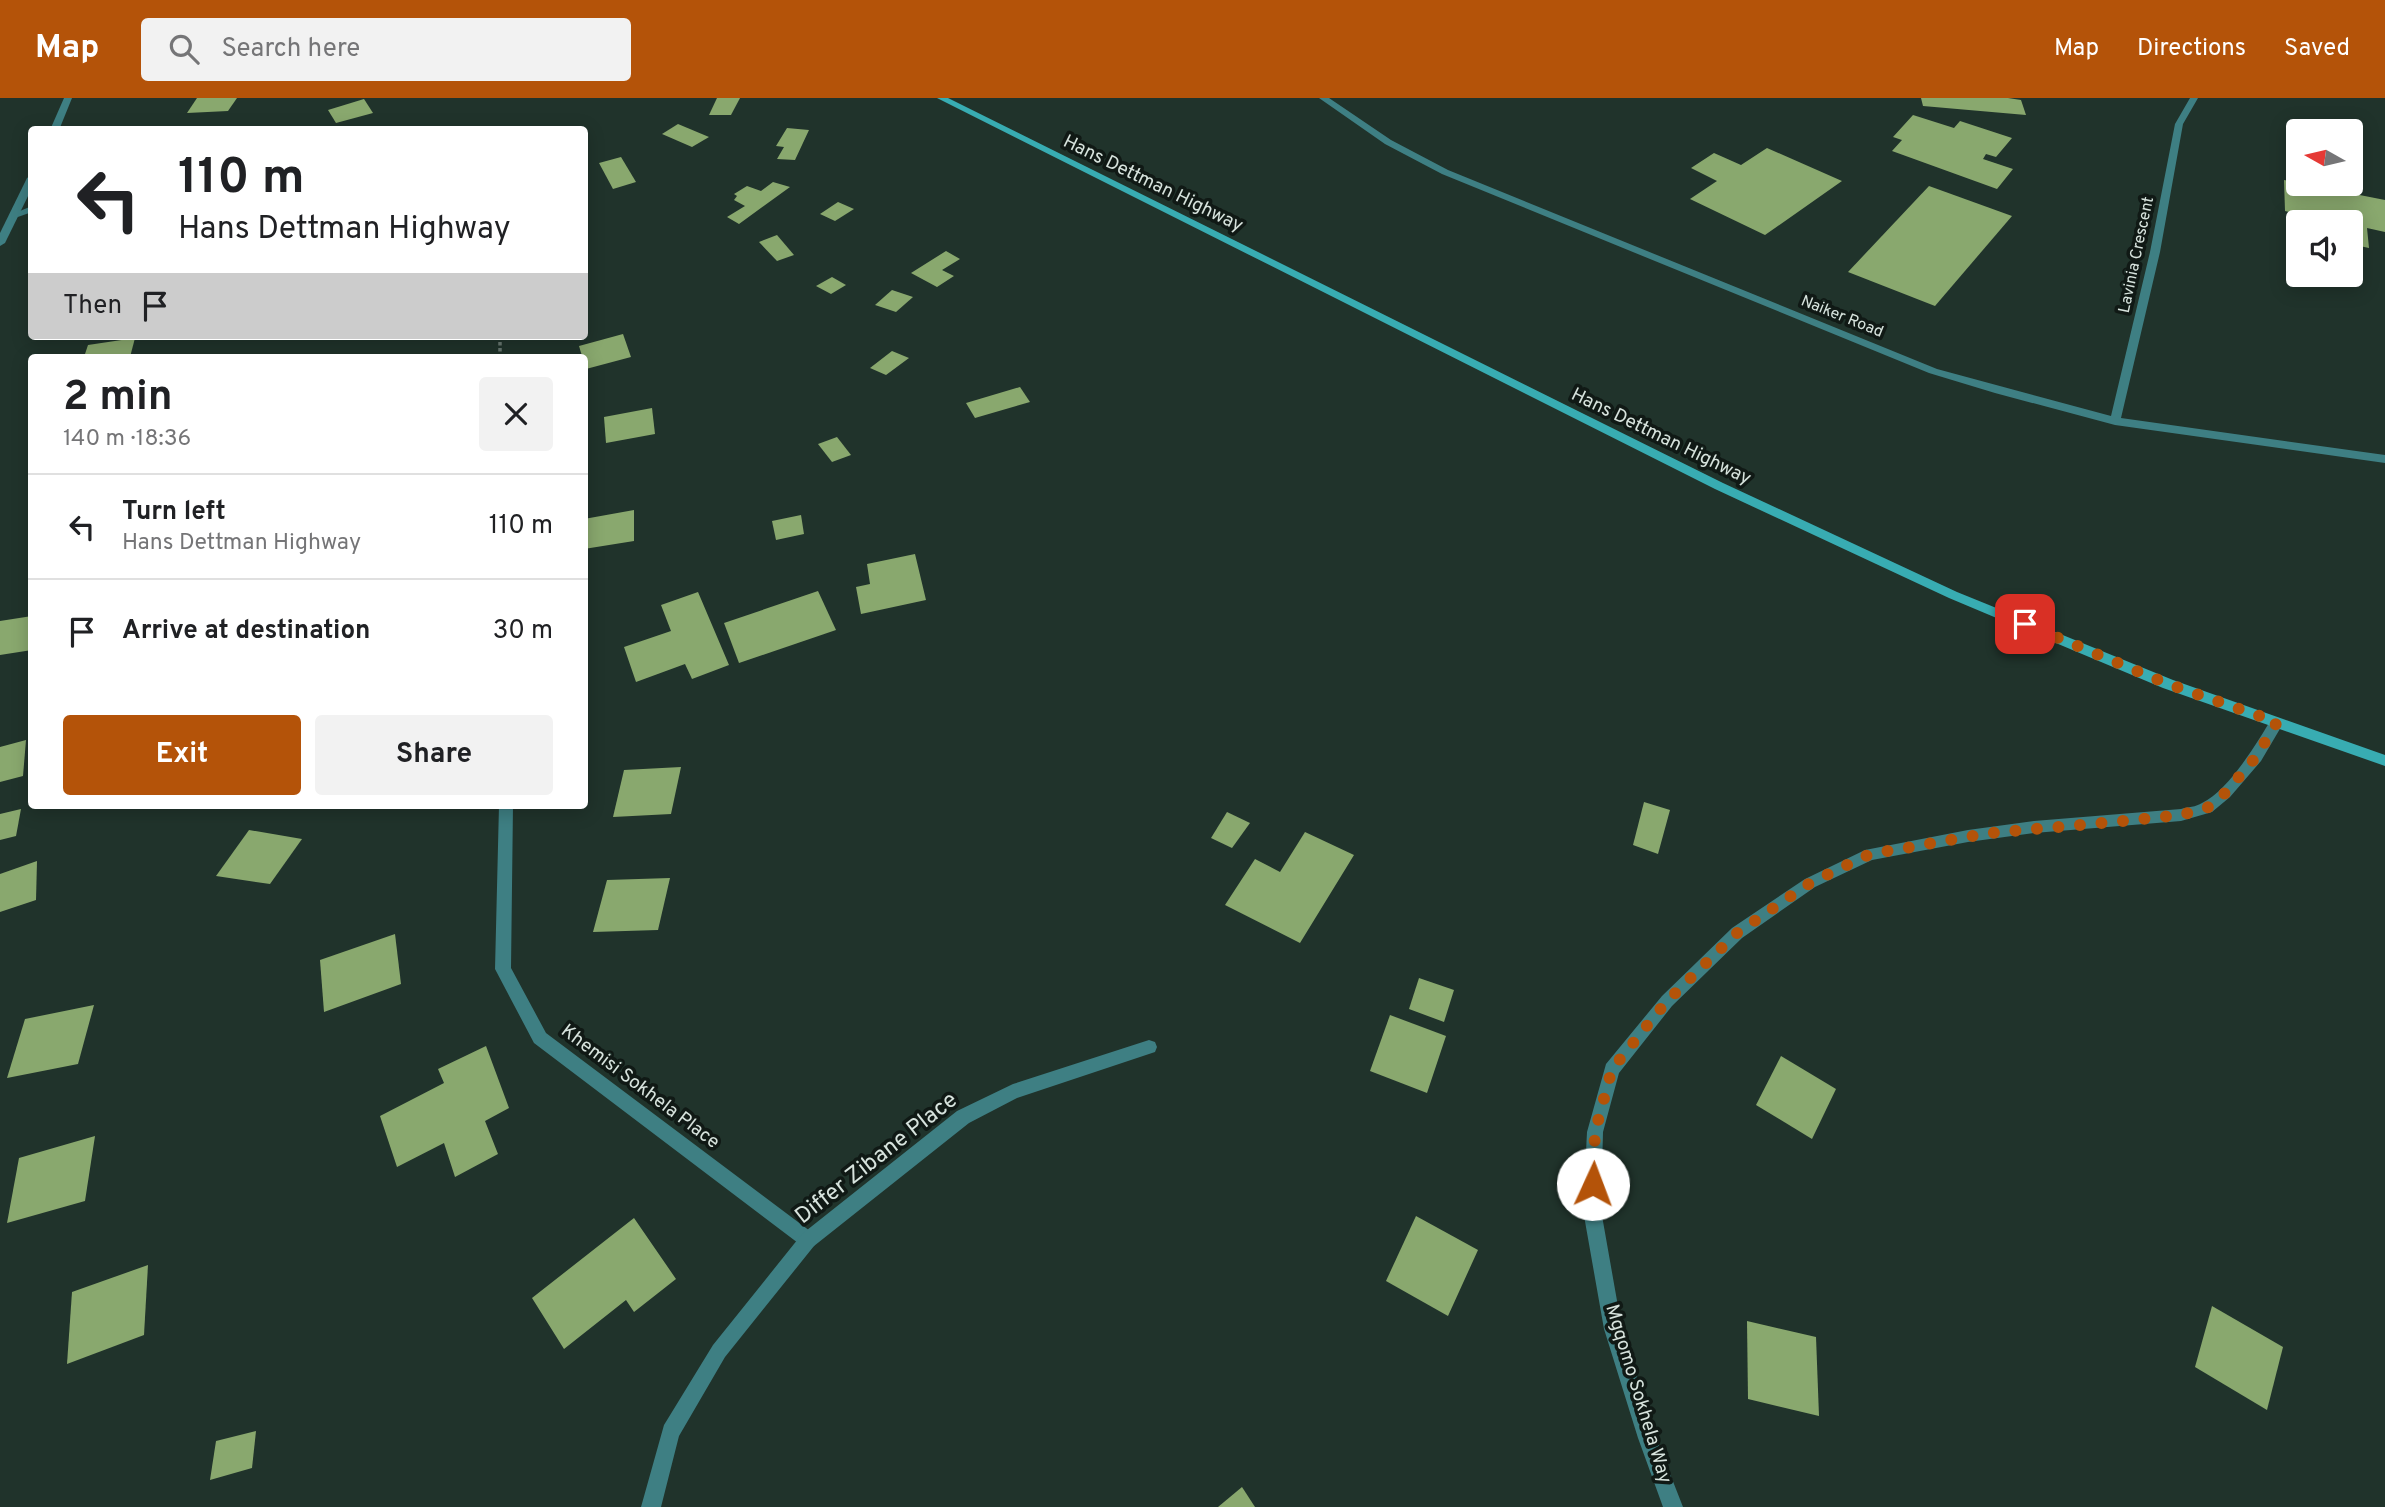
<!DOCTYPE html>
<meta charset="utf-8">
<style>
body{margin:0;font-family:Overpass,sans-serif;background:#f2f2f2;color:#202124;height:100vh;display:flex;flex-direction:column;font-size:26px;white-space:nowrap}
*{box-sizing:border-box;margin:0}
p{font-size:23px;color:#757577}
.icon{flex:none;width:38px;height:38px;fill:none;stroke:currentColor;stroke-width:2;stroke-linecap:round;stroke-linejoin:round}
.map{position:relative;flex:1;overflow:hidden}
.panel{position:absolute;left:28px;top:256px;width:560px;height:455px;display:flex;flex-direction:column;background:#fff;border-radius:7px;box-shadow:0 4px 18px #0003}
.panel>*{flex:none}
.top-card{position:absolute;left:28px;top:28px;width:560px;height:214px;border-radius:7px;box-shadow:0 4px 18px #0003;background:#fff;color:#202124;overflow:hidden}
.needle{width:46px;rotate:278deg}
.buttons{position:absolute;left:2286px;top:21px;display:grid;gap:14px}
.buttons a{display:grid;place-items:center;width:77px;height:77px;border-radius:7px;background:#fff;box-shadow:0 4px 18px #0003;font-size:35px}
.pin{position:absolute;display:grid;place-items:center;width:60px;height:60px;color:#fff;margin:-30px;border-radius:14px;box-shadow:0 4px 10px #0006}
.me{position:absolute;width:77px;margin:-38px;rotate:2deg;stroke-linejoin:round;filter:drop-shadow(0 0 5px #0008)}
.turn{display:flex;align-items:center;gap:24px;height:147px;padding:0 35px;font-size:32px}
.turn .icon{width:91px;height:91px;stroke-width:2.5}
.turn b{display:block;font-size:49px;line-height:60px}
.then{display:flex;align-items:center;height:66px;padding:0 35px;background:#0003;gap:14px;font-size:26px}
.round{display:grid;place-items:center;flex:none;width:74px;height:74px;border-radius:7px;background:#f2f2f2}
.overview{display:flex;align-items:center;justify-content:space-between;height:119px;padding:0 35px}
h1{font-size:42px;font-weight:700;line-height:52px}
.button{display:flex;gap:14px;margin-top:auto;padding:14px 35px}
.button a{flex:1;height:80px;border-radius:7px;background:#b45309;color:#fff;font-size:28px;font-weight:700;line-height:80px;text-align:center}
.button a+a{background:#f2f2f2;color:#202124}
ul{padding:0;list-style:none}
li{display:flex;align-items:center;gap:21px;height:105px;padding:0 35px;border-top:2px solid #e0e0e0}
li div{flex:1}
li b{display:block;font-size:26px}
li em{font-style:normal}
header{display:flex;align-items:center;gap:42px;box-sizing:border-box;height:98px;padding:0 35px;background:#b45309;color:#fff}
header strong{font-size:33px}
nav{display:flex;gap:38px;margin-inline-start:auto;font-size:24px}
.search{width:490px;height:63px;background:#f2f2f2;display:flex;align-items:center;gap:18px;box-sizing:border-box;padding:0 24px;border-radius:7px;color:#757577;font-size:26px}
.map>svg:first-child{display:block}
.building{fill:#89a86e}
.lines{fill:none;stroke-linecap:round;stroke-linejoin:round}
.path{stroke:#687871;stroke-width:3.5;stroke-dasharray:3.5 2.5;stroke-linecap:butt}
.lane{fill:#3e7f83;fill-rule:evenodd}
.street{fill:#3e7f83;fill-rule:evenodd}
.secondary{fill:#38acb2;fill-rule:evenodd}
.route{stroke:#b45309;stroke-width:12;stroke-dasharray:0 21.6}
.labels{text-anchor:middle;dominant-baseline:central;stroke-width:7;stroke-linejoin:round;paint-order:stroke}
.far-street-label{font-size:16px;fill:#d7e3dd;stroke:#101915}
.street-label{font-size:19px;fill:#d7e3dd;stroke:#101915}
.near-street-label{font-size:23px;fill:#d7e3dd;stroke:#101915}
</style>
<header>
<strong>Map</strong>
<div class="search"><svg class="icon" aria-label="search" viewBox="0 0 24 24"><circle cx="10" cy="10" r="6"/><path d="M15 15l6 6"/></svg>Search here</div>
<nav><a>Map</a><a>Directions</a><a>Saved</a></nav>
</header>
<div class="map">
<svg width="2385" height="1409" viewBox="0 0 2385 1409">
<rect width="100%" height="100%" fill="#20332b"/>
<g class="building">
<polygon points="197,0 237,0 228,13 187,15"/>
<polygon points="717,0 740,0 731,17 709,17"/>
<polygon points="1921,0 2008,0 2021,2 2026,17 1923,8"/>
<polygon points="364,1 373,15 336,25 328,12"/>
<polygon points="1913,17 1954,30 1960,23 2012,40 1996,59 1986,56 1983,61 2013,71 1997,91 1892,53 1902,42 1893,39"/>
<polygon points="678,26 709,39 692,49 662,36"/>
<polygon points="787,30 809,32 795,62 777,61 784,49 776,48"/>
<polygon points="1767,50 1842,83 1765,137 1690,101 1717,83 1691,70 1714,55 1741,67"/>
<polygon points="621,59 636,84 613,91 599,65"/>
<polygon points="2284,82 2385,102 2385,134 2367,130 2369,150 2350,146 2350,124 2315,124 2315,120 2285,113"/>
<polygon points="773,84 790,89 739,126 727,119 745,108 734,102 737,98 734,96 747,88 761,93"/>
<polygon points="1929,88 2012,118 1935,208 1848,174"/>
<polygon points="838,104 854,111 835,123 820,116"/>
<polygon points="777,137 794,157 777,163 759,144"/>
<polygon points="946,153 960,161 942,172 954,178 937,189 911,175"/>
<polygon points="832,179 846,187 831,196 816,188"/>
<polygon points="892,192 913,199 896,214 875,207"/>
<polygon points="623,236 631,259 586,271 579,248"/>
<polygon points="135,240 130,259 84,259 88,247"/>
<polygon points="892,253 909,260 886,277 870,270"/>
<polygon points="1020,289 1030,304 975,320 966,305"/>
<polygon points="652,310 655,336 606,345 604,319"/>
<polygon points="837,339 851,357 832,364 818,346"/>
<polygon points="634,412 634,443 584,451 584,421"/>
<polygon points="801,417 804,436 776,442 772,423"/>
<polygon points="915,456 926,502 861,516 856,489 870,486 867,466"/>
<polygon points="818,493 836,532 739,565 724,525"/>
<polygon points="698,494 729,567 692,581 685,566 636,584 624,549 671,533 661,507"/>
<polygon points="32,518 32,552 0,557 0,523"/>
<polygon points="26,642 23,678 0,684 0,649"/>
<polygon points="681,669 671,716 613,719 624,672"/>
<polygon points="1644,704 1670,712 1658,756 1633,747"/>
<polygon points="21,711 16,738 0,742 0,716"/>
<polygon points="1227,714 1250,725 1232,750 1211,740"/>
<polygon points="249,732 302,741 270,786 216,778"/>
<polygon points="1305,734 1354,757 1300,845 1225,807 1255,761 1280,774"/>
<polygon points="37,763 36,802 0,814 0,776"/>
<polygon points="670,780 658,832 593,834 607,782"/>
<polygon points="395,836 401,886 324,914 320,862"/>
<polygon points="1419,880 1454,892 1444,924 1409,911"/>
<polygon points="94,907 78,966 7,980 25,921"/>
<polygon points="1390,917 1446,938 1427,995 1370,973"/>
<polygon points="486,948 509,1010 485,1023 498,1056 455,1079 444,1045 397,1069 380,1018 444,985 438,971"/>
<polygon points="1781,958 1836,991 1812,1041 1756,1007"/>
<polygon points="95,1038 85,1103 7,1125 19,1060"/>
<polygon points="1416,1118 1478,1152 1448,1218 1386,1183"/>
<polygon points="634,1120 676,1181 634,1214 626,1202 564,1251 532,1200"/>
<polygon points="148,1167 144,1237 67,1266 72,1194"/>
<polygon points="2212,1208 2283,1249 2267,1312 2195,1269"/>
<polygon points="1747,1223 1816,1239 1819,1318 1748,1301"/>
<polygon points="256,1333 252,1370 210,1382 216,1343"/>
<polygon points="1242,1389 1255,1409 1218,1409"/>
</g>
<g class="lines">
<polyline class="path" points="500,238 500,259"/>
<g class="lane">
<polygon points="32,108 32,114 15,120 10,117"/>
<polygon points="499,707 513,707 511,870 546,935 814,1136 817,1142 814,1148 808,1151 802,1148 534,945 495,871"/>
</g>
<g class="street">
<polygon points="64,0 72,0 59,32 50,32"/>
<polygon points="1319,0 1329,0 1391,42 1448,72 1937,271 2111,318 2150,154 2175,26 2190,0 2198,0 2183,26 2160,154 2121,320 2385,357 2385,365 2115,327 1995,295 1929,275 1442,76 1385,46"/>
<polygon points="32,77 32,90 5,145 0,148 0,135 27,80"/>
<path d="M2277,619L2284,624L2261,663L2230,699L2212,714L2181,723L2034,735L1968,744L1872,762L1815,789L1742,840L1672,908L1619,975L1603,1034L1601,1112L1622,1231L1656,1340L1683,1409H1663L1638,1340L1604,1231L1583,1112L1587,1034L1606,966L1662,898L1732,830L1805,781L1865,752L1968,732L2034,723L2181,711C2188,709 2196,709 2202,705C2229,692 2257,645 2272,620Z"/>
<polygon points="1149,942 1155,944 1157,949 1155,954 1017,1000 969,1025 814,1148 725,1259 679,1338 661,1409 641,1409 664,1327 713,1247 802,1136 957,1013 1013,986"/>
</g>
<polygon class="secondary" points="937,0 948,0 1723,385 1957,494 2173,582 2385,657 2385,668 2163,590 1949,500 1715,391"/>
</g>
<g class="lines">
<polyline class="route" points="1593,1086 1595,1034 1612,971 1667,903 1737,835 1810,785 1870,756 1894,752 1990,735 2114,724 2181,717 2207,710 2225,695 2256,659 2277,624 2168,586 2025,526"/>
</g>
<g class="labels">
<g class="far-street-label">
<text transform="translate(2137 157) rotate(-78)">Lavinia Crescent</text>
<text transform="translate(1842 219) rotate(22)">Naiker Road</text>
</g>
<g class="street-label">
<text transform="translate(1153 86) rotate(26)">Hans Dettman Highway</text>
<text transform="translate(1661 339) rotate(26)">Hans Dettman Highway</text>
<text transform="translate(640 989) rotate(37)">Khemisi Sokhela Place</text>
<text transform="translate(1638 1296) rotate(73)">Mgqomo Sokhela Way</text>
</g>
<g class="near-street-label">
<text transform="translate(877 1061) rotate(-38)">Differ Zibane Place</text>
</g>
</g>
</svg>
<div class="buttons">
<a><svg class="needle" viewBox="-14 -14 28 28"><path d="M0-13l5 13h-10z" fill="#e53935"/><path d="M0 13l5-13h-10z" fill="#757577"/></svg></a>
<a><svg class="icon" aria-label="sound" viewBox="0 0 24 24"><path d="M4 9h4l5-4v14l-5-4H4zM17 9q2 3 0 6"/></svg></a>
</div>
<div class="pin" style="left:2025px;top:526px;background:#d93025"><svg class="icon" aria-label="arrive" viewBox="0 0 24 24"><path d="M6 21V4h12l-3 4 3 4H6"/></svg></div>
<svg class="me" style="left:1593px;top:1086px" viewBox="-20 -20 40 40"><circle r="19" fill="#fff"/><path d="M0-13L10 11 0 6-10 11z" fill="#b45309"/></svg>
<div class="top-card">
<div class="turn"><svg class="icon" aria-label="left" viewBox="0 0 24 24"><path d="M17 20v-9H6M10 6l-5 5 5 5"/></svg><div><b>110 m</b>Hans Dettman Highway</div></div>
<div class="then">Then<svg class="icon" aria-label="arrive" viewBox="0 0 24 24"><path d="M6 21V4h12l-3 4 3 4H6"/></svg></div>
</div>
<section class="panel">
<div class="overview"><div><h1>2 min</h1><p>140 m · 18:36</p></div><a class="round"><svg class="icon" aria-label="close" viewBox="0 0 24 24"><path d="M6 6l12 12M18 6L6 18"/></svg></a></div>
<ul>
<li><svg class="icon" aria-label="left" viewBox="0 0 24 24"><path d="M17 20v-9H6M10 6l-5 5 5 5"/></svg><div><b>Turn left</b><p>Hans Dettman Highway</p></div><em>110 m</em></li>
<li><svg class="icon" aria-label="arrive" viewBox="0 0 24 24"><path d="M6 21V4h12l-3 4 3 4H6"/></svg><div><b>Arrive at destination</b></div><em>30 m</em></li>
</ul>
<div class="button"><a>Exit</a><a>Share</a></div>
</section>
</div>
